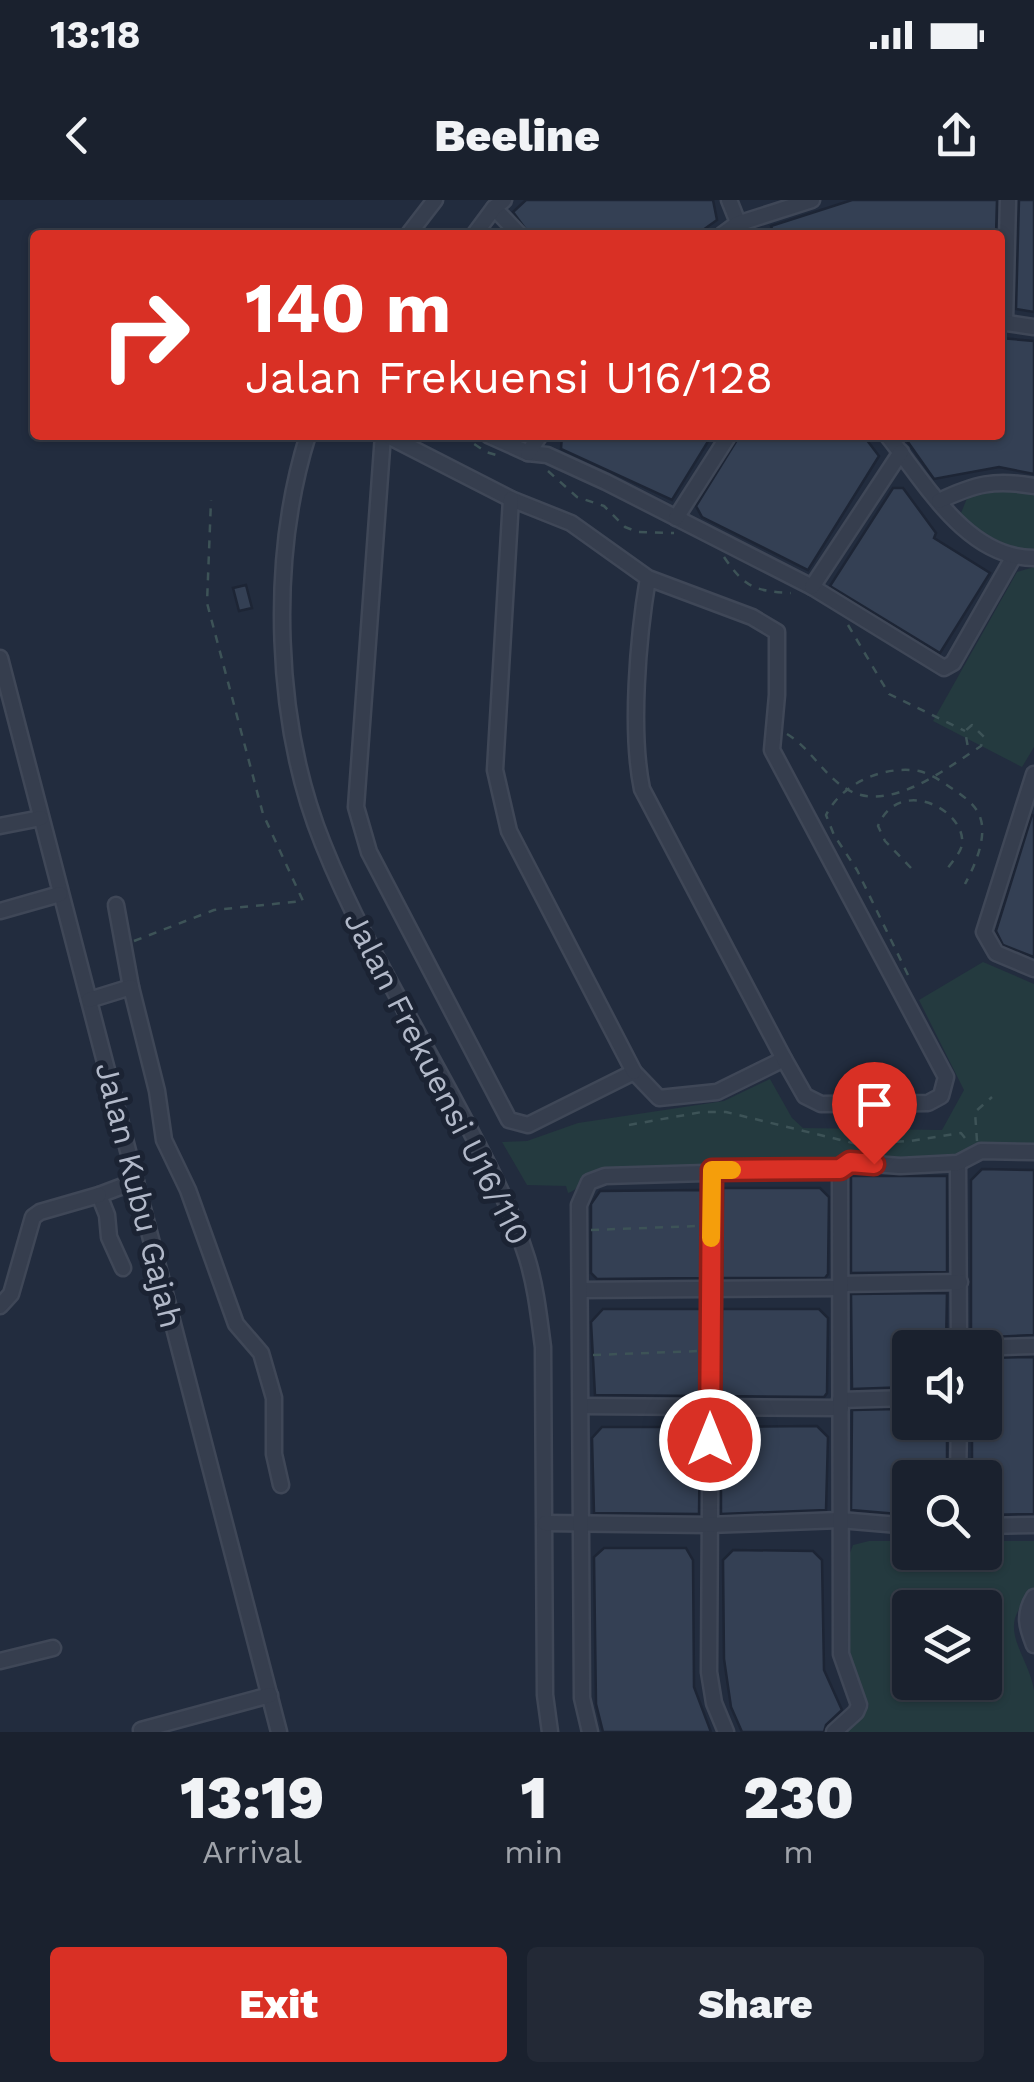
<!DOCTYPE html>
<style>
body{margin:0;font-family:"Work Sans",sans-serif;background:#232936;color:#f1f3f6;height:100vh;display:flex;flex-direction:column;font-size:38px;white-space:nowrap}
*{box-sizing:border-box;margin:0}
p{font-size:32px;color:#9fa3aa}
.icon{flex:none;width:55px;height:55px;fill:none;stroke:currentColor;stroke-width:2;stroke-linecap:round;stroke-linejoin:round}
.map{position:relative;height:1532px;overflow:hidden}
.side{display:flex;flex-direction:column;background:#1a212e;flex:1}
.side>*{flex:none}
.hud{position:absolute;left:30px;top:30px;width:975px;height:210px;border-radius:10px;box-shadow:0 2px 8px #0004,0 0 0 2px #383e4a;background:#d93025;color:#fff;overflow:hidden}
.controls{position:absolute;left:892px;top:1130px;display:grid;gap:20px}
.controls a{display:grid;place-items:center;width:110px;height:110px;border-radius:10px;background:#1a212e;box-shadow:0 2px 8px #0004,0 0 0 2px #383e4a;font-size:50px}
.pin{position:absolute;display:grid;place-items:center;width:85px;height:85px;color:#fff;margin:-102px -42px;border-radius:50% 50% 50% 0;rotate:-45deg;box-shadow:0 0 10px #0007}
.pin .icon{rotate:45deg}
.me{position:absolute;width:110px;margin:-55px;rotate:0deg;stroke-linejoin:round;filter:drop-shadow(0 0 8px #0008)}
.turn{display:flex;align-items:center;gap:35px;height:210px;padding:0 50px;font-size:45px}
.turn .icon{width:130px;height:130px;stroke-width:2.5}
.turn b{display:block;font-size:70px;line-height:85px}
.eta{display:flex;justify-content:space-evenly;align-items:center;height:170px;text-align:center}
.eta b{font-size:60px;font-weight:800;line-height:70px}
.action{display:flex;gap:20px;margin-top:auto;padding:20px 50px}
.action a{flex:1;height:115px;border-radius:10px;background:#d93025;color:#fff;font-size:40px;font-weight:800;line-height:115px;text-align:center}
.action a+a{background:#232936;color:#f1f3f6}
.status{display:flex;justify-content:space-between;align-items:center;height:70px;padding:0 50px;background:#1a212e;direction:ltr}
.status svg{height:28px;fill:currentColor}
header{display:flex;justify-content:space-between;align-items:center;height:130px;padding:0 50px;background:#1a212e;font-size:45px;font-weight:800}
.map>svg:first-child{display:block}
.green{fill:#243a3f;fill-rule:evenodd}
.building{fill:#344054;stroke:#1d2535;stroke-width:2.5}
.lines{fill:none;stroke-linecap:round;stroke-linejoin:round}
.minor-casing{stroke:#3f4757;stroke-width:19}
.path{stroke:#3d5357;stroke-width:2.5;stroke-dasharray:8 8;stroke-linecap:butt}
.minor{stroke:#363e4e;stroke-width:14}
.route-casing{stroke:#8d1f18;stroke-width:25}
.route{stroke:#d93025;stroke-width:18}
.slow{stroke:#f59e0b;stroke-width:18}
.labels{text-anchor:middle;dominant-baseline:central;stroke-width:10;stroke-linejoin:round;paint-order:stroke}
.street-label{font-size:32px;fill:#b2b9c9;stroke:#1b2333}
</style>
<div class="status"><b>13:18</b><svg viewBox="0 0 49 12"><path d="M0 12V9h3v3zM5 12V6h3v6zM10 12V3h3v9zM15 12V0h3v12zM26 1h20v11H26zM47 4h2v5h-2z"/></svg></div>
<header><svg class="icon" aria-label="back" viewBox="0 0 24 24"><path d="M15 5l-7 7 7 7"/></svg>Beeline<svg class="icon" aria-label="share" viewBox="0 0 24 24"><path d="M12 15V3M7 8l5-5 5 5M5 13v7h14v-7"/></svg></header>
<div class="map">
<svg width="1034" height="1532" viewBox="0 0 1034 1532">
<rect width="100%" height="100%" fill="#222c3e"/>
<g class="green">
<path d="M1005,289L1034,294V349C1009,350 983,334 964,319L961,313L968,296Z"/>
<polygon points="1034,367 1034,547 1022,567 933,521 1017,372"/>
<path d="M983,762L1034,784V947L987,945L958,963L601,968C585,973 580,990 568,993L566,986L527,985L502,942L527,941L578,923L724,901L770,879L792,918L803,928L942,930L964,890L919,800Z"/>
<path d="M869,1341H910V1352H985V1341H1034V1394C992,1425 1028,1453 1034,1490C1034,1504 1034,1519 1034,1532H842L869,1506L848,1462L846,1448L850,1353L853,1345ZM910,1408H985V1482H910Z"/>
</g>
<g class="building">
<polygon points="526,0 713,0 717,20 696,35 530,35 513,12"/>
<polygon points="852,0 997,0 996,35 774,35 771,26"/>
<polygon points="1019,0 1034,0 1034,112 1016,109"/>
<polygon points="1000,138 1034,141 1034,274 999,267 934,279 903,235 1000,235"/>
<polygon points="562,235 712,235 672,300 561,249"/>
<polygon points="863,235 879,256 808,370 702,317 696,306 740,235"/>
<polygon points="893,288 903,288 936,333 934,338 990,373 940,453 830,386"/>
<polygon points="246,385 252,408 239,411 233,388"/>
<polygon points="1032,615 1034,616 1034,757 1003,745 996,731"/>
<polygon points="982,969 1034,970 1034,1135 971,1138 971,980"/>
<polygon points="851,976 947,976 947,1072 851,1073"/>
<polygon points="723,988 820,988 829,997 828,1074 825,1078 722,1078"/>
<polygon points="701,990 701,1078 597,1079 591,1073 591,1004 600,991"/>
<polygon points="947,1093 946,1148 910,1148 910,1187 852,1189 851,1094"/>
<polygon points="603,1109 701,1109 700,1196 595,1195 591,1122"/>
<polygon points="722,1109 819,1109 828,1118 827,1193 824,1197 721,1196"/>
<polygon points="1034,1157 1034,1314 985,1315 985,1278 972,1278 972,1222 985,1222 985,1158"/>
<polygon points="897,1209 897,1214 910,1214 910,1222 947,1222 947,1278 910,1278 910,1315 851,1310 852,1210"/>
<polygon points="817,1226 828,1237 826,1310 721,1314 721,1227"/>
<polygon points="602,1227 700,1227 699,1314 594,1313 592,1238"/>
<polygon points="604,1348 686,1348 693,1360 694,1487 711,1532 603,1532 596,1504 594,1357"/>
<polygon points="733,1350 813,1351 822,1360 824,1470 842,1510 826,1525 824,1532 742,1532 731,1507 724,1459 723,1360"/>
</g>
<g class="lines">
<g class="minor-casing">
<g id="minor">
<polyline points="729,0 743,35"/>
<polyline points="494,8 520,35"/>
<polyline points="408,35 435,0"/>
<polyline points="474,35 494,8 504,0"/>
<polyline points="722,35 737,24 812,0"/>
<polyline points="1005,121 1008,0"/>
<polyline points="1000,122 1034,127"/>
<path d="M308,235C269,359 274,523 323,644C360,737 415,825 461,913C486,960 511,1007 527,1058C536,1087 539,1117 543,1147L545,1495L550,1532"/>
<polyline points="383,235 356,607 369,652 509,920 528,925 634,872 659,898 717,892 784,859"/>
<path d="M386,235L511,299L571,323L648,378L752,417L777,432V495L772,550L946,877L941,896L928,903L821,904L805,896L784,859L642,589C630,531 638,437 648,378"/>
<polyline points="488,235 528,253 547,255 606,282 812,387 944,468 953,463 1013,358"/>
<path d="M887,235C925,282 966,358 1034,358"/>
<polyline points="528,253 540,235"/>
<polyline points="511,299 495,570 509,631 634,872"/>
<path d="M939,301C975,284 994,279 1034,286"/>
<polyline points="676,318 729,235"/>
<polyline points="812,387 901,252"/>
<polyline points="0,458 279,1532"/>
<polyline points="1034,574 984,732 996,753 1034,769"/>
<polyline points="0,626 41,618"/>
<polyline points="116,705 131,787"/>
<polyline points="0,711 60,694"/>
<polyline points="89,800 131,787 157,891 164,940 188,990 236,1124 261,1153 274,1198 274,1254 281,1285"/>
<polyline points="958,963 959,1148"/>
<polyline points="712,970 709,1472 714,1503 726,1532"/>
<polyline points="123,1068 109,1037 107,1015 99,995 136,981"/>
<polyline points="841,1084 960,1082"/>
<polyline points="581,1090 841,1088"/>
<polyline points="0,1106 11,1094 33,1017 40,1012 99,995"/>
<polyline points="975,1148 1034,1146"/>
<polyline points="840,1200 910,1198"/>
<polyline points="581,1206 841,1208"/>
<polyline points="958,1278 959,1222"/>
<polyline points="545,1323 708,1325 840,1320 910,1326"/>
<polyline points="985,1326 1034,1325"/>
<path d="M1034,1397C1023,1415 1027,1427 1034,1445"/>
<polyline points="0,1461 53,1448"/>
<polyline points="141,1530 270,1495"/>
<polyline points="590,1532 582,1498 579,1005 589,982 605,976 840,969"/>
<polyline points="834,1532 856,1512 859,1505 841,1454 840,969 850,962 900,966 958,963 981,951 1034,952"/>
</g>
</g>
<g class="path">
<polyline points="461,235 486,252 503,257"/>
<polyline points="548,271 577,297 604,306 625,327 638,332 674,333"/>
<path d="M724,357C745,388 755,391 791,393"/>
<polyline points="848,425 889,494 965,531"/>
<path d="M787,534C810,548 823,574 845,588C887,616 947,568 981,546L984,537L972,525L965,531L969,553"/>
<path d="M911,668L885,641L878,626C899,575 967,610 962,645C960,654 950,664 945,672"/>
<polyline points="134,741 214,710 303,701 263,614 207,403 211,300"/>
<path d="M908,775L857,670L834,635L826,615C842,583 884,565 919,571C933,574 948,586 960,594C971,602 980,610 982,625C984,645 974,667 965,684"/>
<polyline points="629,925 702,912 726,912 857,944 910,941 961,933 969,943"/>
<polyline points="977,941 975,912 992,897"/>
<polyline points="591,1030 698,1026"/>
<polyline points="593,1155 699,1151"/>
</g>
<use href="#minor" class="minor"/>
</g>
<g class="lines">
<g class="route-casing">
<polyline id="route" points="710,1240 712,970 840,969 850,962 874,964"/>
</g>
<use href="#route" class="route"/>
<polyline class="slow" points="711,1038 712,970 732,970"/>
</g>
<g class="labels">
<g class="street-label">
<text transform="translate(437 878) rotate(63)">Jalan Frekuensi U16/110</text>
<text transform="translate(139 995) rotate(76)">Jalan Kubu Gajah</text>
</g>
</g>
</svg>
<div class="controls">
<a><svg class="icon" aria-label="sound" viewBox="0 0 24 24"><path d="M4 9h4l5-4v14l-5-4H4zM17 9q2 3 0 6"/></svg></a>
<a><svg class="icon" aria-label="search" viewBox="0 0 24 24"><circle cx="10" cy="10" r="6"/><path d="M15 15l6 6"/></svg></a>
<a><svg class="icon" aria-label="layers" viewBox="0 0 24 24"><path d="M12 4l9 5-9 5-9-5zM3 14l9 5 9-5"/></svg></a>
</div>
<div class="pin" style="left:874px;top:964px;background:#d93025"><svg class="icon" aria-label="arrive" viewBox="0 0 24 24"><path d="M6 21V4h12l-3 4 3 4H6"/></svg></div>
<svg class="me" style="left:710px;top:1240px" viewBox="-20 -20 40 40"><circle r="17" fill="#d93025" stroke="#fff" stroke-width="3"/><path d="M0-11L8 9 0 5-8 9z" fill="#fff"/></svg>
<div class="hud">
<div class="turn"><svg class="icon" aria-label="right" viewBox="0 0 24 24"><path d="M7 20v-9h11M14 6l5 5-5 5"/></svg><div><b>140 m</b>Jalan Frekuensi U16/128</div></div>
</div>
</div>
<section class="side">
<div class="eta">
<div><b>13:19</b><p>Arrival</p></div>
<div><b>1</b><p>min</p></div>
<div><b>230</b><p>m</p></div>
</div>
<div class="action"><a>Exit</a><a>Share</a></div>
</section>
